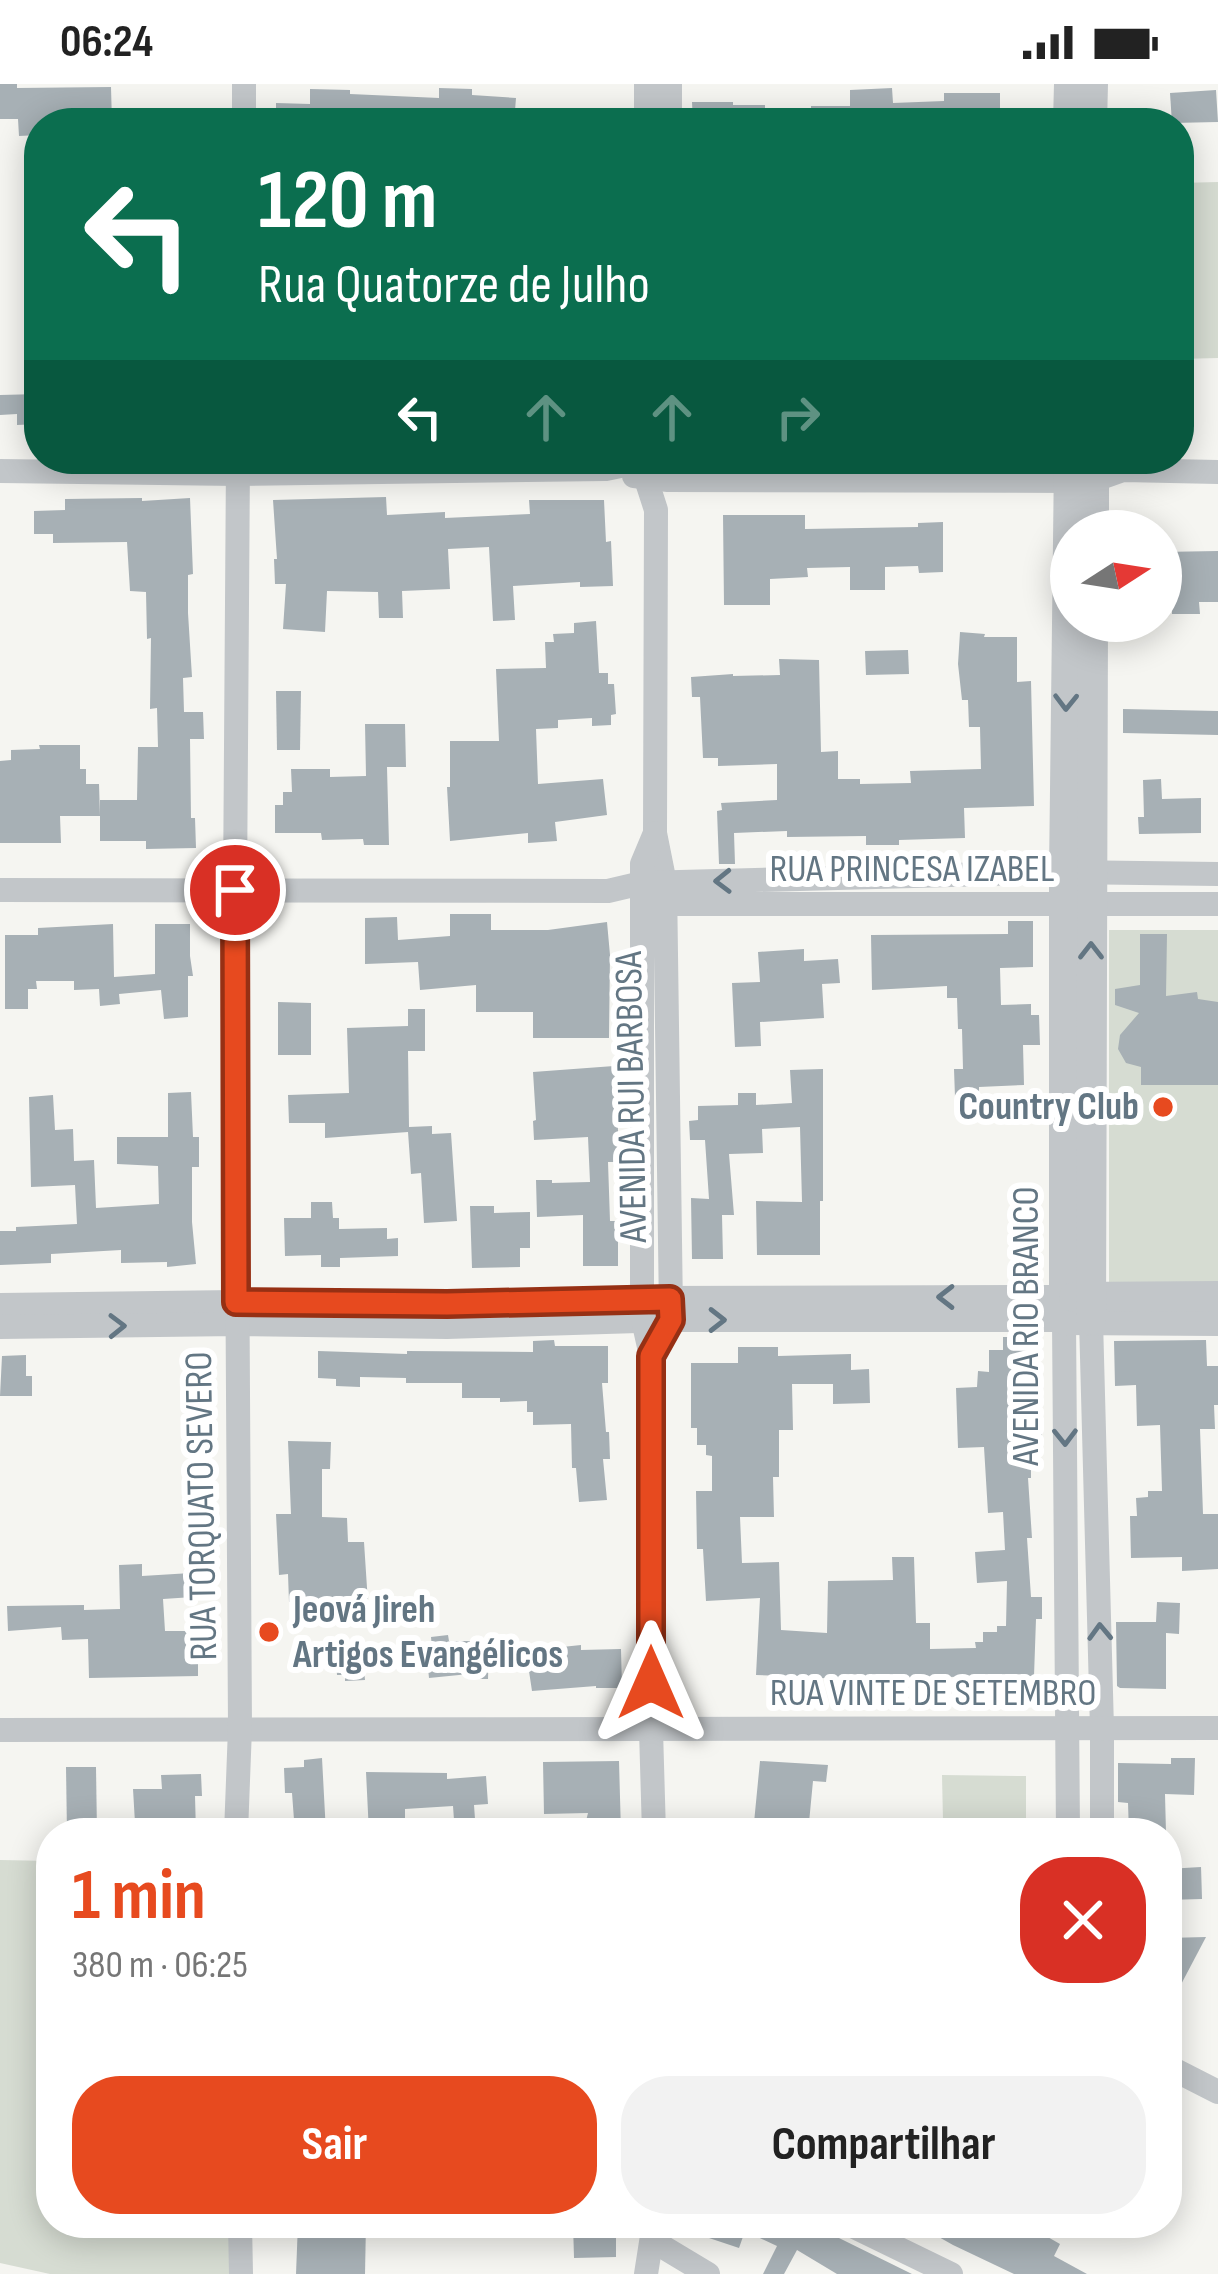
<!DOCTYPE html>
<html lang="pt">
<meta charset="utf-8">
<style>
body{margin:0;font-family:"Sofia Sans Condensed",sans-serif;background:#f2f2f2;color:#222;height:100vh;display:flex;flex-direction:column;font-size:45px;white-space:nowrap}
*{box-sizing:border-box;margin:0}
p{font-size:39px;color:#767676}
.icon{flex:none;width:66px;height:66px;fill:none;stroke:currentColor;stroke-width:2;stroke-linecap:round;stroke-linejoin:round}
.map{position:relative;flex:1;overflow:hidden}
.sheet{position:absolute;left:36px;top:1734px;width:1146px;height:420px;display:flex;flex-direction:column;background:#fff;border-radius:48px;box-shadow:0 6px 30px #0003}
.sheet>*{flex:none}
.hud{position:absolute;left:24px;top:24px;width:1170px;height:366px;border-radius:48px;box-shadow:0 6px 30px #0003;background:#0b6e4f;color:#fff;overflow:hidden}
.needle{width:78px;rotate:78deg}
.controls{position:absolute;left:1050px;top:426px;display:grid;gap:24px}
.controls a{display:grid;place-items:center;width:132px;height:132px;border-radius:50%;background:#fff;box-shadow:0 6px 30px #0003;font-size:60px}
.pin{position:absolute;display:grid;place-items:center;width:102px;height:102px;color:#fff;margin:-51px;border:6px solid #fff;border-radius:50%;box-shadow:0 3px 12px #0007}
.me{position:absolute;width:132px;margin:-66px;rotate:0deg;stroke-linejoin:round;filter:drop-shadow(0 0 9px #0008)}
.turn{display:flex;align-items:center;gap:42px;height:252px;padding:0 36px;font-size:54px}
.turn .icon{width:156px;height:156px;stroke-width:2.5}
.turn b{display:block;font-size:84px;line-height:102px}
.lanes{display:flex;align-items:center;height:114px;padding:0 36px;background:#0003;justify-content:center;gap:60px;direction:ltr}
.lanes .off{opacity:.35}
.round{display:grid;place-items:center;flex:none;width:126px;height:126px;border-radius:48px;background:#f2f2f2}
.head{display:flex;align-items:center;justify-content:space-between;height:204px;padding:0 36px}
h1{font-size:72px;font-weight:700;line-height:90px;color:#e74a1f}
.button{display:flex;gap:24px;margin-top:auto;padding:24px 36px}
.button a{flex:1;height:138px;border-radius:48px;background:#e74a1f;color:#fff;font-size:48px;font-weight:700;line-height:138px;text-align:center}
.button a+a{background:#f2f2f2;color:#222}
.status{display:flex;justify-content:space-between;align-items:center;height:84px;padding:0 60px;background:#fff;direction:ltr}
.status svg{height:33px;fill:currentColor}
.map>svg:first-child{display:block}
.green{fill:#d6dcd2}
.building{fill:#a7b0b5}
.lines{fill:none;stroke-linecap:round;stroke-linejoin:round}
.minor{stroke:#c2c6c9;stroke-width:24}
.tertiary{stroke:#c2c6c9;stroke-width:30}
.oneway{stroke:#637683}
.route-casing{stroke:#963014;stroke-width:30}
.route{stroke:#e74a1f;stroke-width:21}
.poi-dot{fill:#e74a1f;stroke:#fff;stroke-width:4.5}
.labels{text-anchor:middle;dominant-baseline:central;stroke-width:12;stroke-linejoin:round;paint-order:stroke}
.street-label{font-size:39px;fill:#637683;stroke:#fff}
.poi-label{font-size:39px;font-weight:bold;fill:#637683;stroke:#fff;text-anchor:end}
</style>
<div class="status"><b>06:24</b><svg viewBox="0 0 49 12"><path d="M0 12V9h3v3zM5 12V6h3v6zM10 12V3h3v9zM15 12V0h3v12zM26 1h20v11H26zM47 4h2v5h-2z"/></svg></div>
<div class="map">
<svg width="1218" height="2190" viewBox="0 0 1218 2190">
<rect width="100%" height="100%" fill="#f5f5f1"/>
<g class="green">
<polygon points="1218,98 1218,274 1179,275 1179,99"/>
<rect x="1109" y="846" width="109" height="354"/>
<polygon points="942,1691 1026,1692 1026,1737 943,1737"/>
<polygon points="0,1776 51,1777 51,2139 240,2139 241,2190 50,2190 0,2179"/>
</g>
<g class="building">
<polygon points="0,0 17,0 17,4 111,3 112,39 39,39 39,51 19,52 18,35 0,35"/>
<polygon points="439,4 472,5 472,11 516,14 514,39 276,39 276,19 310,20 310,5 350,6 350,10 439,14"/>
<polygon points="892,4 893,19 944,17 944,9 1000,9 1000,39 811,39 811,22 850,22 850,6"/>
<polygon points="1216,6 1218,38 1172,39 1170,9"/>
<polygon points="692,18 733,18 733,21 765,21 765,39 693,39"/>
<polygon points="39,310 39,340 17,341 17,330 0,331 0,311"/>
<polygon points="386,413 387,431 445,428 445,434 530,430 529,416 604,416 606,458 611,457 613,502 580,503 580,498 513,502 515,536 493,537 489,463 448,465 450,505 402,507 403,534 379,534 378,508 327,507 325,548 283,545 286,500 275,500 274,475 277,475 273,416"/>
<polygon points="142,414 142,417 190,414 193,490 188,491 188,529 192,593 183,594 184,628 203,628 204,655 190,655 191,734 195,734 196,764 146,765 146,757 100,757 100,716 137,716 138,663 158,663 157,624 150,625 151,554 147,555 146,508 130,507 127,458 53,459 53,450 34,450 34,427 65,426 65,415"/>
<polygon points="723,431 805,431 805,445 918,443 918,439 943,438 943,488 919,489 918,482 885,483 885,506 850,506 850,483 807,484 808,493 770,495 770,521 724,521"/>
<polygon points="1218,467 1218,518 1199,518 1200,530 1172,530 1172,519 1161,519 1161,468"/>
<polygon points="596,537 599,589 608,589 608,600 614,600 616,630 611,631 611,641 592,642 592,634 558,636 558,644 536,645 538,700 603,695 607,731 555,738 557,757 528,759 528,749 450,757 447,703 450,703 450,657 499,657 496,585 546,584 545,558 554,558 553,550 574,549 574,539"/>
<polygon points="960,548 985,550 984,553 1017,553 1017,598 1031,597 1034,722 964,724 965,754 899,756 899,761 866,761 866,752 787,753 787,747 734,749 735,780 719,780 717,727 722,726 721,719 777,716 777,680 718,682 718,674 703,674 700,613 692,613 691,593 733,590 733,592 780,591 779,575 819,576 821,668 838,667 838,695 860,695 860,700 911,699 910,687 981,685 980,643 969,643 968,616 962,616 958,580"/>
<polygon points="908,566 909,590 866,591 865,567"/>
<polygon points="276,607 301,607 300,666 277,666"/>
<polygon points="1123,625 1218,627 1218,651 1123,649"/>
<polygon points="365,640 405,640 406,683 387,683 389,761 364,761 363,755 322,756 321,749 275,749 275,721 283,721 283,708 292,708 291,685 330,685 330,693 366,692"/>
<polygon points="39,661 80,661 80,685 86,685 86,700 99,700 100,732 60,732 61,759 0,759 0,677 11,676 11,666 40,665"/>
<polygon points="1161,695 1162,715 1201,714 1201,749 1139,750 1138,733 1144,733 1143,696"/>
<polygon points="450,830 491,830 491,846 548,846 607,838 610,871 609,954 533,954 533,928 476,928 476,901 420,906 418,878 365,880 365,834 397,833 398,856 450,852"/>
<polygon points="1008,837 1033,837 1033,883 1000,884 1001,921 1031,920 1031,931 1039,931 1040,961 1023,961 1024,1001 979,1003 979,1012 955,1013 954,985 963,985 962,945 958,945 957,914 947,914 947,902 872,906 871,851 1008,850"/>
<polygon points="113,840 114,893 155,890 155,840 190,840 190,872 193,892 188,892 188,933 164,935 161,906 119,910 120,920 100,922 99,905 74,906 74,897 36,897 37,905 28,905 28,925 5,925 5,851 38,851 38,844"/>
<polygon points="1140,850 1167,850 1166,912 1197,908 1198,915 1218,918 1218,1001 1141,1001 1141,983 1126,979 1118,965 1120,951 1139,929 1115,921 1115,905 1140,901"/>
<polygon points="804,865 804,877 838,875 840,899 822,900 824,934 760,938 761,962 735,963 732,899 760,898 758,868"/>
<polygon points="278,918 311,919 311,971 278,971"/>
<polygon points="408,925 425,925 425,967 408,967 409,1043 432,1042 432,1050 451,1049 457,1137 424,1139 421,1089 411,1090 408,1048 325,1054 325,1039 289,1039 288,1011 349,1009 347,944 408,942"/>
<polygon points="614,982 620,1078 608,1078 610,1137 618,1137 618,1182 583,1182 583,1131 537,1133 536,1096 552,1096 552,1099 590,1098 588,1053 534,1056 533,1037 536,1036 533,988"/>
<polygon points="823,985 823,1117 820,1117 820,1171 757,1171 756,1117 802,1118 800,1043 762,1045 763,1069 729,1070 734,1131 722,1131 723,1175 692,1175 691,1114 709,1115 705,1056 690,1056 689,1037 698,1036 698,1022 738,1021 738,1009 756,1009 756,1021 792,1019 790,986"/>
<polygon points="191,1008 193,1053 199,1053 199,1083 192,1083 192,1138 196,1180 167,1183 167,1178 121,1179 121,1166 51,1170 51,1179 0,1181 0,1147 16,1147 16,1143 77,1140 75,1101 31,1103 29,1013 53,1011 55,1046 73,1045 74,1077 94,1076 96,1124 159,1120 158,1082 117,1080 117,1053 168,1053 168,1009"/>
<polygon points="311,1118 332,1118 333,1134 339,1134 339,1145 387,1144 387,1155 398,1154 398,1172 340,1174 340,1183 321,1183 321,1171 285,1172 284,1134 311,1134"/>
<polygon points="470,1122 494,1122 494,1129 530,1128 530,1164 520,1164 520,1183 472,1184"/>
<polygon points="1003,1253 1036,1253 1036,1304 1042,1303 1042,1369 1031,1369 1031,1394 1028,1394 1032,1454 1027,1454 1031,1513 1042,1513 1042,1535 1036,1535 1034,1592 942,1593 941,1606 923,1604 923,1595 811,1594 810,1606 783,1605 784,1592 756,1591 760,1514 706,1517 703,1465 697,1465 696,1407 712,1407 712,1372 706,1371 706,1361 697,1361 697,1344 691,1344 691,1279 738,1279 738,1263 778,1263 778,1272 851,1270 851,1286 869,1285 870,1319 833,1320 833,1300 792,1300 793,1346 779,1346 779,1393 773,1393 774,1433 740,1433 742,1479 779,1478 781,1546 827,1549 828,1497 893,1496 892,1473 914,1473 916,1539 930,1539 930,1565 976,1564 975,1558 983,1558 983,1548 997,1548 997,1542 1006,1542 1007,1497 977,1499 975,1468 1005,1466 1003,1428 988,1429 984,1363 958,1364 956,1304 977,1303 978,1287 989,1288 989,1266 1003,1266"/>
<polygon points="554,1256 555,1262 608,1262 608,1299 602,1299 606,1348 609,1348 610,1375 603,1375 607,1416 579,1418 576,1384 572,1384 571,1340 533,1341 533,1328 527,1328 527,1317 500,1318 500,1314 462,1314 462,1299 406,1299 406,1294 360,1293 360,1303 336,1302 336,1295 318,1294 318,1267 407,1270 407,1267 533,1268 533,1257"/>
<polygon points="1206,1256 1207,1282 1218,1282 1218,1321 1214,1321 1215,1345 1200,1345 1203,1430 1218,1430 1218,1485 1182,1487 1182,1473 1131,1474 1130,1432 1137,1432 1136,1414 1148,1413 1148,1407 1162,1407 1160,1341 1137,1342 1136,1301 1115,1302 1114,1257"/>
<polygon points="26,1271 26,1292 32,1292 32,1312 0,1312 2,1272"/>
<polygon points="288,1357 331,1358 330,1385 322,1385 322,1433 347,1434 348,1458 364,1458 368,1519 332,1519 332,1516 289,1518 288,1490 279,1491 276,1430 291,1430"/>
<polygon points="142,1480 142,1492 191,1489 193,1513 163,1515 165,1547 205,1547 205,1565 198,1565 198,1592 89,1594 88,1555 62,1556 61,1543 8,1547 7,1522 84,1521 84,1526 120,1525 119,1481"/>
<polygon points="1157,1518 1180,1519 1179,1550 1166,1549 1166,1605 1120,1604 1117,1602 1116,1538 1156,1538"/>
<polygon points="448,1551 449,1557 489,1557 488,1595 469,1595 469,1590 429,1594 426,1564 432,1564 431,1553"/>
<polygon points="581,1561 581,1566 621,1565 622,1604 596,1604 596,1602 532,1607 527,1574 544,1572 543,1565"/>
<polygon points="362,1563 365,1596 345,1597 345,1591 337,1591 336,1575 346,1574 345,1564"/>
<polygon points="322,1674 326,1749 295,1749 292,1709 285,1709 284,1684 304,1683 304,1676"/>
<polygon points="1171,1674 1195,1674 1194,1711 1165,1710 1166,1749 1129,1749 1128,1719 1118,1718 1118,1679 1171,1680"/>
<polygon points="619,1677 621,1749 583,1749 588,1729 544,1730 543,1678"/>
<polygon points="760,1677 828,1681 826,1698 813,1697 808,1749 753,1749"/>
<polygon points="66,1683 96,1683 97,1749 67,1749"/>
<polygon points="366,1688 447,1689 447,1695 486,1692 488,1720 474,1721 475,1735 454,1736 453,1722 405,1725 405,1749 369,1749"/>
<polygon points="201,1690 202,1712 195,1712 196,1749 153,1749 152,1739 135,1739 133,1705 162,1705 161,1691"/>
<polygon points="1201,1783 1202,1815 1167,1816 1167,1785"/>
<polygon points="1206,1853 1167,1927 1167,1854"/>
<polygon points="298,2139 366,2139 365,2190 296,2190"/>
<polygon points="573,2139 598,2139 616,2144 616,2173 574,2174"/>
<polygon points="674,2139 829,2139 839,2154 912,2190 837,2190 797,2166 784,2190 763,2190 777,2162 745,2147 739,2164 673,2142"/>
<polygon points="914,2139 1002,2139 1028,2151 1032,2144 1060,2160 1054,2172 1087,2190 1014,2190 953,2161"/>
</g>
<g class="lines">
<g class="minor">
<polyline points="244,39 244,0"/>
<polyline points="646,39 646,0"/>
<polyline points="670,39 670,0"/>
<polyline points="646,375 646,395 656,426 655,749 665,799 671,1228"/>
<polyline points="0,387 238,390 606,385 654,375"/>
<polyline points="634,392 668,396 1069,397 1095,396 1123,386 1218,388"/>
<polyline points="0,806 608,807 642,799 1064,788 1218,790"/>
<polyline points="650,820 1218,820"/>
<polyline points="0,1221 236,1218 447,1220 642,1214 1063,1213"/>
<polyline points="1091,1236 1102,1645 1102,1749"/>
<polyline points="0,1243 237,1240 447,1243 671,1236 1064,1236 1068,1749"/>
<polyline points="0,1646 1218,1644"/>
<polyline points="236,1749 240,1644 235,806 238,375"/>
<polyline points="654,1749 651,1646 651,1272 643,1236 642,1214 642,780 655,749"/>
<polyline points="1167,1982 1218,2008"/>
<polyline points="240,2139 241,2190"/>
<polyline points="846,2139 951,2190"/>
<polyline points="653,2157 708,2190"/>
<polyline points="646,2190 654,2139"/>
</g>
<g class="tertiary">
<polyline points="1068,39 1069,0"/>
<polyline points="1092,39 1093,0"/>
<polyline points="1069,375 1064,788 1064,1236 1218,1237"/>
<polyline points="1094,375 1094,447"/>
<polyline points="1074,1213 1218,1212"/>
<polyline points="1091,1236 1093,537"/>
</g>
</g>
<defs><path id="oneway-chevron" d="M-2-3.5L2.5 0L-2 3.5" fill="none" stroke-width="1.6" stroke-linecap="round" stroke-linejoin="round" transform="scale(3)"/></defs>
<g class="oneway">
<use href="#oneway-chevron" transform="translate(1066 618) rotate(91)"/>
<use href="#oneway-chevron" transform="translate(723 797) rotate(179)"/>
<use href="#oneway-chevron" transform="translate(1091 867) rotate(-90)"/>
<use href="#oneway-chevron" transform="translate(946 1213) rotate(180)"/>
<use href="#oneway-chevron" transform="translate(717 1236)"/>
<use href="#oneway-chevron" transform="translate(117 1242) rotate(-1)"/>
<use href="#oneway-chevron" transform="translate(1065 1353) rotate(89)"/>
<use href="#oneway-chevron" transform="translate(1100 1548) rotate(-92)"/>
</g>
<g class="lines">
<g class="route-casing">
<polyline id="route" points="235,806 236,1218 447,1220 670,1215 671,1236 651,1272 651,1599"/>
</g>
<use href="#route" class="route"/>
</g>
<g class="poi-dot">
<circle cx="1163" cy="1023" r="12"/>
<circle cx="269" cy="1548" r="12"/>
</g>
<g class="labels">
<g class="street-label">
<text x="912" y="785">RUA PRINCESA IZABEL</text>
<text transform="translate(632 1013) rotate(-91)">AVENIDA RUI BARBOSA</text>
<text transform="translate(1026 1242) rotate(-90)">AVENIDA RIO BRANCO</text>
<text transform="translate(202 1422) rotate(-91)">RUA TORQUATO SEVERO</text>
<text x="933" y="1609">RUA VINTE DE SETEMBRO</text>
</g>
<g class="poi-label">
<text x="1139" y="1023">Country Club</text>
<text x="293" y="1526" text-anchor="start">Jeová Jireh<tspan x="293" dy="45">Artigos Evangélicos</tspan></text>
</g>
</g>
</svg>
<div class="controls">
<a><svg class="needle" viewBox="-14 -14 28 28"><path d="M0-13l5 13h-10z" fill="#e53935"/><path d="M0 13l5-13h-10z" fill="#767676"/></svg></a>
</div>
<div class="pin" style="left:235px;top:806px;background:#d93025"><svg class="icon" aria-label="arrive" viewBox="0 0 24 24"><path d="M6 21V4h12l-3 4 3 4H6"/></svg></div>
<svg class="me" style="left:651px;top:1599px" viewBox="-20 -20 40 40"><path d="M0-17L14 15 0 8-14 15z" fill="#e74a1f" stroke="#fff" stroke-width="4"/></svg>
<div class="hud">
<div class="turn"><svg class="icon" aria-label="left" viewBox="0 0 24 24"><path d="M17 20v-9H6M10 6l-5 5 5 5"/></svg><div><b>120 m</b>Rua Quatorze de Julho</div></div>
<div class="lanes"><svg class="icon" aria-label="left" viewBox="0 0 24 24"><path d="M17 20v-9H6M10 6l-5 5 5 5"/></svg><svg class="icon off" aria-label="ahead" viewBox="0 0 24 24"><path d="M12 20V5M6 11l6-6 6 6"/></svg><svg class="icon off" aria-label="ahead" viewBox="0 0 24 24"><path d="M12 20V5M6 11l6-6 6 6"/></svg><svg class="icon off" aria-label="right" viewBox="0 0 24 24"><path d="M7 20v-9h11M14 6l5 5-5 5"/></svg></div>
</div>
<section class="sheet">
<div class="head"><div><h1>1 min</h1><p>380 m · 06:25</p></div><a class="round" style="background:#d93025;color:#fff"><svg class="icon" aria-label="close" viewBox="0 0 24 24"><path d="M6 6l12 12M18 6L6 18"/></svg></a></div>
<div class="button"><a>Sair</a><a>Compartilhar</a></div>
</section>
</div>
